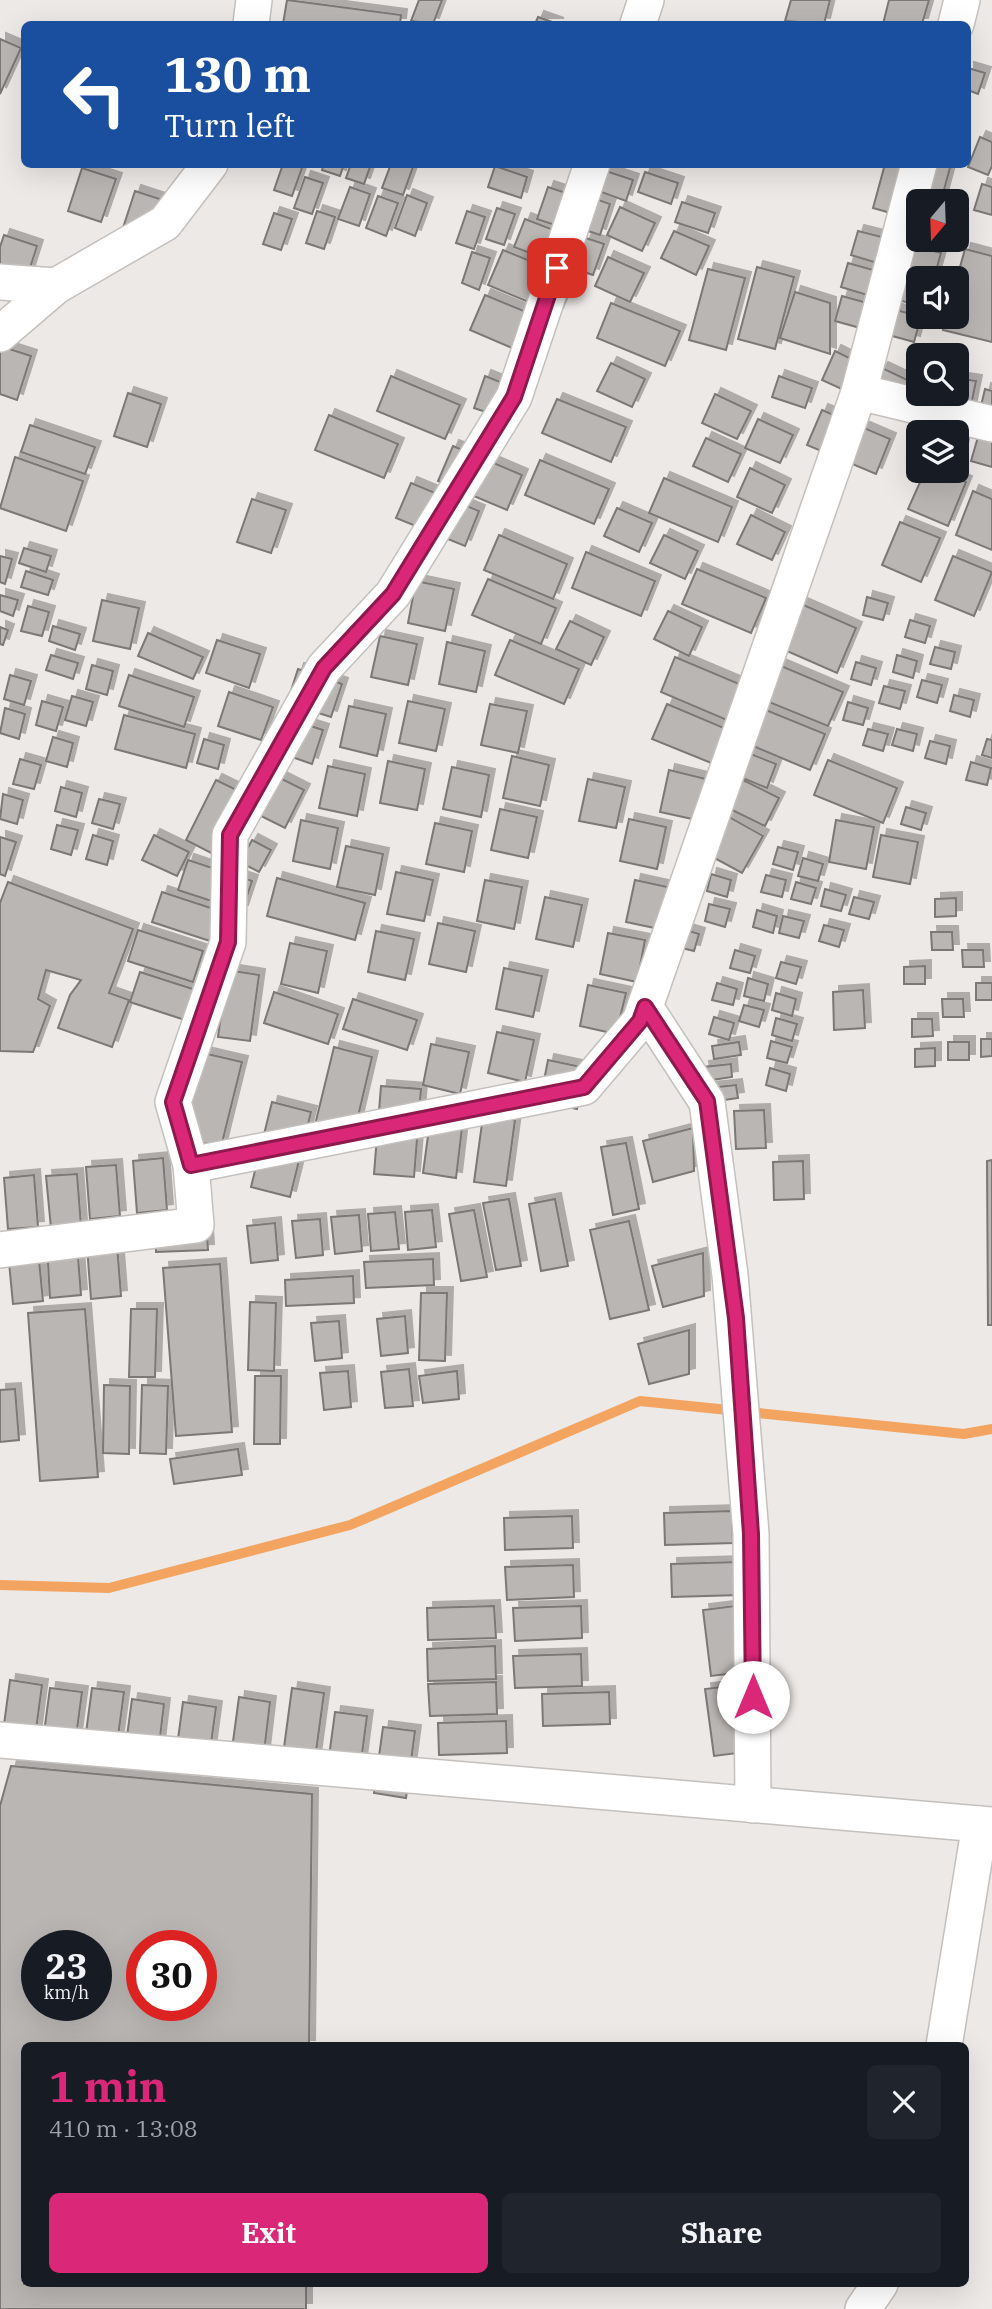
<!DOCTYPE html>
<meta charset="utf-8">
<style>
body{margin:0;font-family:"IBM Plex Serif",serif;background:#20242c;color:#f1f3f6;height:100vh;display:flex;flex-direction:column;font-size:26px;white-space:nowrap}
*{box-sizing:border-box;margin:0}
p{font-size:23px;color:#9ea1a6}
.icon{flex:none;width:38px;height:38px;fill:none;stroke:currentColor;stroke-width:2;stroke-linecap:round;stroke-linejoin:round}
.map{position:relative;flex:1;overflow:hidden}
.details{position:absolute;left:21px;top:2042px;width:948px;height:245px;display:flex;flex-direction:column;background:#171b24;border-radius:10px;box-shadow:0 7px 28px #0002}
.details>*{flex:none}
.guide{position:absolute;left:21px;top:21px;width:950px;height:147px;border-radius:10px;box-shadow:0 7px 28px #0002;background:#1a4fa0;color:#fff;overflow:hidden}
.needle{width:46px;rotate:199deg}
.fabs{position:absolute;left:906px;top:189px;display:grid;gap:14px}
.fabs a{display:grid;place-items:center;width:63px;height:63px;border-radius:10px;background:#171b24;box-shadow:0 7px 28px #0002;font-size:35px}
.speed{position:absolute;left:21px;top:1930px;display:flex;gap:14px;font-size:35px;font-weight:700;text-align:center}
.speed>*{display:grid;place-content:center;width:91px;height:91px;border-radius:50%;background:#171b24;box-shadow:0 7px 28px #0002;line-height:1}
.speed small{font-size:18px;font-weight:400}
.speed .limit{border:10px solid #d22;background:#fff;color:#111}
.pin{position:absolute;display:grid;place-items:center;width:60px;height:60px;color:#fff;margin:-30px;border-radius:14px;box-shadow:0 4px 10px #0006}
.me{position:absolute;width:77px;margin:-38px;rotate:0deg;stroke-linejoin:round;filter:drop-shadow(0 0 5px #0008)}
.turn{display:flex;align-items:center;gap:24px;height:147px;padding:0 28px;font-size:32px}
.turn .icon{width:91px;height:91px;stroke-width:2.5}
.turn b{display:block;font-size:49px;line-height:60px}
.round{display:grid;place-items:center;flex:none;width:74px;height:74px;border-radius:10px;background:#20242c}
.head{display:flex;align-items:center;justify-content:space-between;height:119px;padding:0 28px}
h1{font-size:42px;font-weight:700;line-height:52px;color:#db2777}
.cta{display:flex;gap:14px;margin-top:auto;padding:14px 28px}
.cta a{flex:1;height:80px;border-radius:10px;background:#db2777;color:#fff;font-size:28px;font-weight:700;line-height:80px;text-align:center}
.cta a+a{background:#20242c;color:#f1f3f6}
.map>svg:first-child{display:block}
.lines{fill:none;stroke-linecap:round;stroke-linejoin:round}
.stream{stroke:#f3a461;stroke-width:10}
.building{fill:#bab6b3;stroke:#7b7875;stroke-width:2;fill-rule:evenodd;filter:url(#shadow)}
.minor-casing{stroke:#c4c0bd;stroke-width:38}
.minor{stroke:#fff;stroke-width:35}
.route-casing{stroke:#8e194d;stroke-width:18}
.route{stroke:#db2777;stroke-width:12}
</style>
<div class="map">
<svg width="992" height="2309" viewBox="0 0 992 2309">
<defs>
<filter id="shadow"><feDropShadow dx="6" dy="-6" stdDeviation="0" flood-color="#0004"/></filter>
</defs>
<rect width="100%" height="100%" fill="#ede9e6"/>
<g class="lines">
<polyline class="stream" points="0,1585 109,1588 350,1525 640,1401 964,1434 992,1429"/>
</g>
<g class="building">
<polygon points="287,0 401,15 400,24 283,24"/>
<polygon points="419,0 442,0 433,24 411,21"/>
<polygon points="791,0 830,0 824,24 785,21"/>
<polygon points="889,0 929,0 922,24 883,24"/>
<polygon points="538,17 558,24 535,24"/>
<polygon points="0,39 21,48 0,94"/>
<polygon points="968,68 985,73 978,94 968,90"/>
<polygon points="980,137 992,142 992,166 988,175 968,167"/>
<polygon points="283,164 303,165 292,196 274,190"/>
<polygon points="324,164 344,164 340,176 322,170"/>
<polygon points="351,164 371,164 364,184 346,178"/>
<polygon points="391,164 414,164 403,195 382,188"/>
<polygon points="885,164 951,164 941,201 919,201 919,221 873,208"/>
<polygon points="495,166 527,177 521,198 488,187"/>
<polygon points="82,168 116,179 101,222 68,211"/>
<polygon points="600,169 633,180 626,201 593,189"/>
<polygon points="645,172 678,183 671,204 638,192"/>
<polygon points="305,177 323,183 312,214 294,208"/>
<polygon points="982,184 992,187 992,215 974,210"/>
<polygon points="350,187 370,194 359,226 338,219"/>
<polygon points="548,187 566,193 555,225 537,219"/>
<polygon points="135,191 169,202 121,234"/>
<polygon points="407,195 427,203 415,236 395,228"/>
<polygon points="378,196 398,203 386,236 366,228"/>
<polygon points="593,198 610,204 600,235 582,229"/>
<polygon points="682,202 715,213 708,233 675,222"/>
<polygon points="620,207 655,223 642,251 607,235"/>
<polygon points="497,208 515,214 504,245 486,239"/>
<polygon points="317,211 335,217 324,249 306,243"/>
<polygon points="467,211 485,217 474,249 456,243"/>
<polygon points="274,213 292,219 281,250 263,244"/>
<polygon points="525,219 564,234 554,262 514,247"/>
<polygon points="674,231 709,246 696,275 661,258"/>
<polygon points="858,231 894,240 887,266 851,255"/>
<polygon points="4,235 37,246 23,290 0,282 0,247"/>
<polygon points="586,238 604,244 593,275 575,269"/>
<polygon points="905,243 941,253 934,278 898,268"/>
<polygon points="965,249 992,256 992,342 943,330 947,317 957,317 957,278"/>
<polygon points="503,250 572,278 557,314 488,285"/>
<polygon points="472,252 490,258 479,290 462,283"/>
<polygon points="608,257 644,273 630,302 595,286"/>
<polygon points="848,263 884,273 877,298 841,287"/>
<polygon points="757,267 794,277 775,349 738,339"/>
<polygon points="708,269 745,278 726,350 689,340"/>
<polygon points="896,272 919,279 919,306 889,297"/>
<polygon points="795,292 830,303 830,354 780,338"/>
<polygon points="485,295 553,323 538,359 470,330"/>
<polygon points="842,296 878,306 871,331 835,321"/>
<polygon points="611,303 680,331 665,366 597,338"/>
<polygon points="886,307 921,317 914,342 878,332"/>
<polygon points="0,346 31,356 17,400 0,394"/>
<polygon points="835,351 870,368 857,396 822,380"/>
<polygon points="611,363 645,379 632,407 597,391"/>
<polygon points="882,368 916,384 903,413 868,396"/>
<polygon points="391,376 460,405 445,439 377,411"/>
<polygon points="485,376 503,383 492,414 474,408"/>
<polygon points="779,376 812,388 805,408 772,397"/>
<polygon points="957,378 976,381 962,450 957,449 957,432 921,432 928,394 957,394"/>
<polygon points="985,389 992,391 992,431 976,427"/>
<polygon points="128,393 161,404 147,447 114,436"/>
<polygon points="715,394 751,411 737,439 702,423"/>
<polygon points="557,399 626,427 611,462 542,433"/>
<polygon points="822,410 890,439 876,474 807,445"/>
<polygon points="329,415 398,444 384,478 315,450"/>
<polygon points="758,419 793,435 780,463 745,448"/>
<polygon points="30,425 95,447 85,474 21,452"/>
<polygon points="980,430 992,434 992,467 971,461"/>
<polygon points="706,438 741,454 728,482 693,466"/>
<polygon points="453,446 522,475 507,510 438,481"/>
<polygon points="15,457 83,481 66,531 0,508"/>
<polygon points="540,460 609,489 594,524 525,495"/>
<polygon points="750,468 785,485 772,513 737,497"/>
<polygon points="925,471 939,471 966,482 948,526 908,509"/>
<polygon points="664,478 732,507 718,542 649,513"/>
<polygon points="411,483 479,511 465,546 396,518"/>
<polygon points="973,491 992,499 992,550 956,535"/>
<polygon points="252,499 286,510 271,553 237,542"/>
<polygon points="617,508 652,523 639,552 604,536"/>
<polygon points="751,515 785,532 772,560 737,544"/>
<polygon points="900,522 940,538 921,582 882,565"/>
<polygon points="499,535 567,564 553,599 484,570"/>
<polygon points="664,535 698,551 685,579 650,563"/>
<polygon points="24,548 51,556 46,572 19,563"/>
<polygon points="586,552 655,581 641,616 572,588"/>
<polygon points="0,556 12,559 5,584 0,582"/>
<polygon points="953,556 992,572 974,616 935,600"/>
<polygon points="697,569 766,598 751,633 682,604"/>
<polygon points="26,571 53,580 48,595 21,587"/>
<polygon points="488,579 556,608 541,644 472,615"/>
<polygon points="416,581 454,589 445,631 408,623"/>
<polygon points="0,595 18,600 13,616 0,611"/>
<polygon points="867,597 888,603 883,620 863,615"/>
<polygon points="102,600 139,608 130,649 93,641"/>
<polygon points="799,603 856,628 837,673 780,648"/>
<polygon points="28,606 49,612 42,636 21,631"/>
<polygon points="668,611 702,627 689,656 654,639"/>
<polygon points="910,620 930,626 925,643 905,637"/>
<polygon points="570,621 604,637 591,665 556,649"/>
<polygon points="53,626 80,634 75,650 49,641"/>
<polygon points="0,627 8,630 3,645 0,644"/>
<polygon points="148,633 203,657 193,679 138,656"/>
<polygon points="380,636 417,644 408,685 371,677"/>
<polygon points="217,640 260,654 249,688 206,673"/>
<polygon points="510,640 579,669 564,704 495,675"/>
<polygon points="447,642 485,651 476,692 439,684"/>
<polygon points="935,647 955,652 951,669 930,664"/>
<polygon points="51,655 78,663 73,679 46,670"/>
<polygon points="897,655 917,661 913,678 893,672"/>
<polygon points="675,657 744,686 729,721 661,692"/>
<polygon points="856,662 876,668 871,685 851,679"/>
<polygon points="774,663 843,692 828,726 759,698"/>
<polygon points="92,665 113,671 107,695 86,689"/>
<polygon points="298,669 342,684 331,717 287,703"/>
<polygon points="10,675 31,681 24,705 4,699"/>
<polygon points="129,675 194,697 184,727 119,706"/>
<polygon points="922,680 942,685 937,703 917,697"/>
<polygon points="884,686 905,691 900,709 879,703"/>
<polygon points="229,692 273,707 261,740 218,726"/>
<polygon points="954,695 974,700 970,717 950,711"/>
<polygon points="72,696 93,702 86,726 65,720"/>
<polygon points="42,701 63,707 56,731 36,725"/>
<polygon points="408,701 445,709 436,751 399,743"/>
<polygon points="848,702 868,708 863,725 843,720"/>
<polygon points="490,704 527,711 518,753 481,745"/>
<polygon points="667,704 736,733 721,767 652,739"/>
<polygon points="349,706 386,714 377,756 340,747"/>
<polygon points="756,706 825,734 810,770 741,741"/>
<polygon points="5,708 25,714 19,739 0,733"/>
<polygon points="124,715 195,734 186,768 115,749"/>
<polygon points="279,716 323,730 312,764 269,749"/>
<polygon points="868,729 888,734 883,751 863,745"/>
<polygon points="897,729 917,734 913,751 892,745"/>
<polygon points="53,737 73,743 67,767 46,761"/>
<polygon points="204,739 224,745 218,769 197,763"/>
<polygon points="987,739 992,740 992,758 982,755"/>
<polygon points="930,741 950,746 946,764 925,758"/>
<polygon points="743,751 776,764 767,788 733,774"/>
<polygon points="512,756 549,765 540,806 503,798"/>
<polygon points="20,759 41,765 34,789 13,784"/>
<polygon points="828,760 897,788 883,823 814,795"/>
<polygon points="388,761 425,769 417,810 380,803"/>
<polygon points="971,762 991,768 987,785 966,780"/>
<polygon points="328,766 365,774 357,816 319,808"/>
<polygon points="452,767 489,775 481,817 443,809"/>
<polygon points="669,770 706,779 697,820 660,812"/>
<polygon points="270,773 304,790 285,828 251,811"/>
<polygon points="588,779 625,787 616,828 579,821"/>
<polygon points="216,780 245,794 215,855 186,840"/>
<polygon points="743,780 779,798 765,826 728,808"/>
<polygon points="61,787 82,793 76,817 55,811"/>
<polygon points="3,794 23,800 17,824 0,819"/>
<polygon points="99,799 120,804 113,829 92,823"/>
<polygon points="906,807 926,813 921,830 901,824"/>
<polygon points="500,809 537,817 528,858 491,850"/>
<polygon points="729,817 763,836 742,873 709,855"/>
<polygon points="629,819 666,827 657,869 620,861"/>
<polygon points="301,820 338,828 330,869 293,861"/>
<polygon points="836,820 874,827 866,869 829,862"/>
<polygon points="435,823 472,831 464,872 426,864"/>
<polygon points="57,825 78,830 71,855 51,849"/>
<polygon points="93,835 113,841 107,865 86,859"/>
<polygon points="154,835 189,852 177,876 142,860"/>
<polygon points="881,835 918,842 910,884 873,877"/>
<polygon points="0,837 16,842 5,876 0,874"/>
<polygon points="252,840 271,850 259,872 240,862"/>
<polygon points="346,846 383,854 375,895 337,887"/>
<polygon points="778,847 798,852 793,870 773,864"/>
<polygon points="803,858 823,864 818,881 798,876"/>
<polygon points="188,860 252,881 242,911 178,890"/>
<polygon points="396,872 433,880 424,921 387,914"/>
<polygon points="711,874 731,880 727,897 707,891"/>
<polygon points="766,875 786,880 782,897 761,892"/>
<polygon points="277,878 365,903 355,940 267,916"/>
<polygon points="485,880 522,887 514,929 477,921"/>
<polygon points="635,880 672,888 664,930 626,922"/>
<polygon points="8,882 133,929 109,993 129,1000 112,1047 58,1028 70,995 81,980 46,970 38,999 50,1006 33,1052 0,1051 0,903"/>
<polygon points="796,882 816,888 811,904 791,899"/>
<polygon points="825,889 846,895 841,911 821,906"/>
<polygon points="162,892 226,913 216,943 152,922"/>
<polygon points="545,897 582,905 573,947 536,939"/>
<polygon points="854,897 874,902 869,919 849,914"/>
<polygon points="956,898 956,916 935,917 935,899"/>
<polygon points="709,904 730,909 725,927 705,921"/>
<polygon points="757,910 777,916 773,933 753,927"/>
<polygon points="783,916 804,921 799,938 779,933"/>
<polygon points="438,923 475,931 466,972 429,964"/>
<polygon points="824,925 844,930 839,947 819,941"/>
<polygon points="679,928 699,934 694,951 674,946"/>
<polygon points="138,930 203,951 193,982 128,961"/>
<polygon points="376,931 414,939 405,980 368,972"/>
<polygon points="931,932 952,932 953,950 932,950"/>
<polygon points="608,933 645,940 637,982 600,974"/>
<polygon points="290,943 327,951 318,993 281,984"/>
<polygon points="735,950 755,956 750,973 730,968"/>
<polygon points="962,950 983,950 984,967 963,967"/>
<polygon points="781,962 801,967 796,984 776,978"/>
<polygon points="925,966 925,984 904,984 904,967"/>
<polygon points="504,968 542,976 533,1017 496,1009"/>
<polygon points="227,970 259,975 250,1041 218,1037"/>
<polygon points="140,972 205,993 194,1023 130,1002"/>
<polygon points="748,978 768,984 764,1001 744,996"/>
<polygon points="717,983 737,989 733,1005 712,1000"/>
<rect x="976" y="983" width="16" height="17"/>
<polygon points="588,985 626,993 616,1034 580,1026"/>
<polygon points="863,990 865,1028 834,1030 833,992"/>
<polygon points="274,992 338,1014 328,1044 264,1023"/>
<polygon points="776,993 796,999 792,1016 772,1010"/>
<polygon points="353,999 417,1020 407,1050 343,1029"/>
<polygon points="942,999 963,999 964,1017 943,1017"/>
<polygon points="744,1005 764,1010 759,1027 739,1021"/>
<polygon points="714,1017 734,1023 729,1040 709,1034"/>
<polygon points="776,1018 797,1024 792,1041 772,1035"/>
<polygon points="912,1019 932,1019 933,1036 912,1037"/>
<polygon points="497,1032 534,1040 525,1082 488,1073"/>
<polygon points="981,1039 992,1039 992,1056 981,1057"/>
<polygon points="771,1041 792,1047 787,1063 767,1058"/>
<polygon points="739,1042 741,1055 714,1059 712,1046"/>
<rect x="948" y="1042" width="21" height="18"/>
<polygon points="431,1044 469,1052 460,1094 423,1085"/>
<polygon points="334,1047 372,1057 352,1142 313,1133"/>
<polygon points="935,1048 935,1066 915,1067 915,1049"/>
<polygon points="203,1053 242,1062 221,1147 182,1138"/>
<polygon points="548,1060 586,1068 577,1109 540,1101"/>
<polygon points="731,1064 732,1077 705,1081 703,1067"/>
<polygon points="770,1068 790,1074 786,1091 766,1085"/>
<polygon points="736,1085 738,1098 711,1102 709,1088"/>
<polygon points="381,1086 421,1089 414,1177 374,1174"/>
<polygon points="272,1102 311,1112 290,1197 251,1187"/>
<polygon points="432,1106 464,1111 456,1178 423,1173"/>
<polygon points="764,1110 766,1148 736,1149 734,1111"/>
<polygon points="483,1116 515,1120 506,1186 474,1182"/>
<polygon points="693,1128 694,1171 653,1182 643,1141"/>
<polygon points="626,1143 639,1209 613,1215 601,1147"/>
<polygon points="163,1158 167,1210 137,1213 133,1161"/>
<polygon points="992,1160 992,1325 988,1325 987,1161"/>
<polygon points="803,1161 804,1199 774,1200 773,1162"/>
<polygon points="116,1165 120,1216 90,1219 86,1167"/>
<polygon points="77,1174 81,1226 51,1228 46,1176"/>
<polygon points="34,1175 38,1227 8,1229 4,1178"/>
<polygon points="509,1199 521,1266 496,1270 483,1203"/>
<polygon points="555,1199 568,1266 541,1271 529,1204"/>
<polygon points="432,1210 436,1247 408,1250 405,1212"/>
<polygon points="474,1210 487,1277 461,1281 449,1214"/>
<polygon points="395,1212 399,1249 371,1251 368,1214"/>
<polygon points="359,1215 362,1251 335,1254 331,1217"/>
<polygon points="206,1219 208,1250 156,1252 155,1222"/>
<polygon points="320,1219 323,1255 296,1258 292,1221"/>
<polygon points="629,1221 649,1310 610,1319 590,1230"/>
<polygon points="275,1223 278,1260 251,1263 247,1226"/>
<polygon points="77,1244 81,1295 50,1298 47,1246"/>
<polygon points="117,1245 121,1296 91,1299 87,1247"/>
<polygon points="38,1250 43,1301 13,1304 8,1252"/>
<polygon points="703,1253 704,1296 663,1307 652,1266"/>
<polygon points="433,1259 434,1285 366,1288 364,1262"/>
<polygon points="220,1264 232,1432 176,1436 163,1268"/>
<polygon points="353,1276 354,1303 286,1306 285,1280"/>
<polygon points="421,1293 447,1293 445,1361 419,1360"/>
<polygon points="250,1302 276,1303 274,1371 248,1370"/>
<polygon points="85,1309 98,1477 40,1481 28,1313"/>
<polygon points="131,1309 157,1309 155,1377 129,1377"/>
<polygon points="405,1316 408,1353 381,1356 377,1319"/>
<polygon points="339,1321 342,1358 315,1361 311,1323"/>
<polygon points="689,1330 689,1374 649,1384 638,1344"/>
<polygon points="409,1369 413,1406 385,1408 381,1372"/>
<polygon points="348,1371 351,1407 324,1410 320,1373"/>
<polygon points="457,1371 459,1399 423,1403 419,1376"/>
<polygon points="255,1376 281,1376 280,1444 254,1444"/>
<polygon points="104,1385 130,1386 129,1454 103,1453"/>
<polygon points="142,1385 168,1386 166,1454 140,1453"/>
<polygon points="15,1389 19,1440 0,1442 0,1390"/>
<polygon points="238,1449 242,1475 174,1484 170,1459"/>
<polygon points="732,1511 733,1543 665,1545 664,1513"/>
<polygon points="572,1516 573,1548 505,1550 504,1518"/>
<polygon points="738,1562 740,1595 672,1597 671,1564"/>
<polygon points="573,1565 574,1597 507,1600 505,1567"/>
<polygon points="494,1606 496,1638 428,1640 427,1608"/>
<polygon points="581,1606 582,1638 515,1641 513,1608"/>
<polygon points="735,1606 744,1672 711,1676 703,1610"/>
<polygon points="495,1646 496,1679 428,1681 427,1649"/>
<polygon points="581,1654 582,1686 515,1688 513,1656"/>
<polygon points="10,1680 42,1685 33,1752 1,1747"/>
<polygon points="496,1682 497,1714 430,1716 428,1684"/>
<polygon points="738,1685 746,1752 714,1756 705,1689"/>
<polygon points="50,1688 82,1692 73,1759 41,1755"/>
<polygon points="92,1688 124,1692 115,1759 83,1755"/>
<polygon points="292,1688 324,1693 315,1759 283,1755"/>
<polygon points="609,1692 610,1724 543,1726 542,1694"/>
<polygon points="239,1697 270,1702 262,1769 230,1764"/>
<polygon points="132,1699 164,1704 156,1770 123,1766"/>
<polygon points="183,1702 216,1707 207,1773 174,1769"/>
<polygon points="335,1712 367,1716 358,1784 326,1779"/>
<polygon points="506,1721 507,1753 439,1755 438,1723"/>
<polygon points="383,1727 415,1731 406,1798 374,1793"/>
<path d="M11,1766L312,1794L309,2046H24V2284H306V2309H0V1806ZM37,1946H96V2006H37ZM142,1946H201V2006H142Z"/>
</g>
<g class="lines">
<g class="minor-casing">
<g id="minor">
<polyline points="251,24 254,0"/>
<polyline points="638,24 646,0"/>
<polyline points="956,24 962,0"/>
<polyline points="0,282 56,286"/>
<polyline points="0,334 56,286 165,223 210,164"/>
<polyline points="859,392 992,424"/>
<polyline points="645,1007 707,1102 730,1275 751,1534 753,1805"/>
<polyline points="191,1165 173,1102 228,942 230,835 324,668 393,594 514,397 592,164"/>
<polyline points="0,1250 196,1225 191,1165 584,1087 640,1021 859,392 919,164"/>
<polyline points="0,1740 992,1825"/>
<polyline points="944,2046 980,1824"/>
<polyline points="863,2309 880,2284"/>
</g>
</g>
<use href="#minor" class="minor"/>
</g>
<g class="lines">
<g class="route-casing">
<polyline id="route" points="557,268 514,397 393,594 324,668 230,835 228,942 173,1102 191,1165 584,1087 640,1021 645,1007 707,1101 736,1318 751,1534 753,1697"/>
</g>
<use href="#route" class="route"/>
</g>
</svg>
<div class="fabs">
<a><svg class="needle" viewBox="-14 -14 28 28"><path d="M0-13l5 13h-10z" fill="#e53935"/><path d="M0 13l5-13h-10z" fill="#9ea1a6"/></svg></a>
<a><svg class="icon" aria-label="sound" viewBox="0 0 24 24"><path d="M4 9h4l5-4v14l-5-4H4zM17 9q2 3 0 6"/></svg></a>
<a><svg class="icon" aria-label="search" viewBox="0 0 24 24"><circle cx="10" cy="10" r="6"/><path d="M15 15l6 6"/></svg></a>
<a><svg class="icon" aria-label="layers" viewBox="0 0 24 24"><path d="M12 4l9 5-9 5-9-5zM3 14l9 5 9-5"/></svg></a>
</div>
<div class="speed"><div>23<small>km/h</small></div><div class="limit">30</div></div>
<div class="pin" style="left:557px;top:268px;background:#d93025"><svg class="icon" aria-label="arrive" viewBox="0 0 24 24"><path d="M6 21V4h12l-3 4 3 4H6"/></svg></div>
<svg class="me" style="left:753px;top:1697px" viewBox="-20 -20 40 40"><circle r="19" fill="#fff"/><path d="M0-13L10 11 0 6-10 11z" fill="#db2777"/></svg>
<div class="guide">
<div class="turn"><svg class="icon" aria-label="left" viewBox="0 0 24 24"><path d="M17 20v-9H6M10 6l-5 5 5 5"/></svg><div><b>130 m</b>Turn left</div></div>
</div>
<section class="details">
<div class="head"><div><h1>1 min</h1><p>410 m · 13:08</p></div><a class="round"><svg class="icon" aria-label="close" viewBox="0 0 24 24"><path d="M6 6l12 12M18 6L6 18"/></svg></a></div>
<div class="cta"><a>Exit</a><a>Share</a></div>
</section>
</div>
